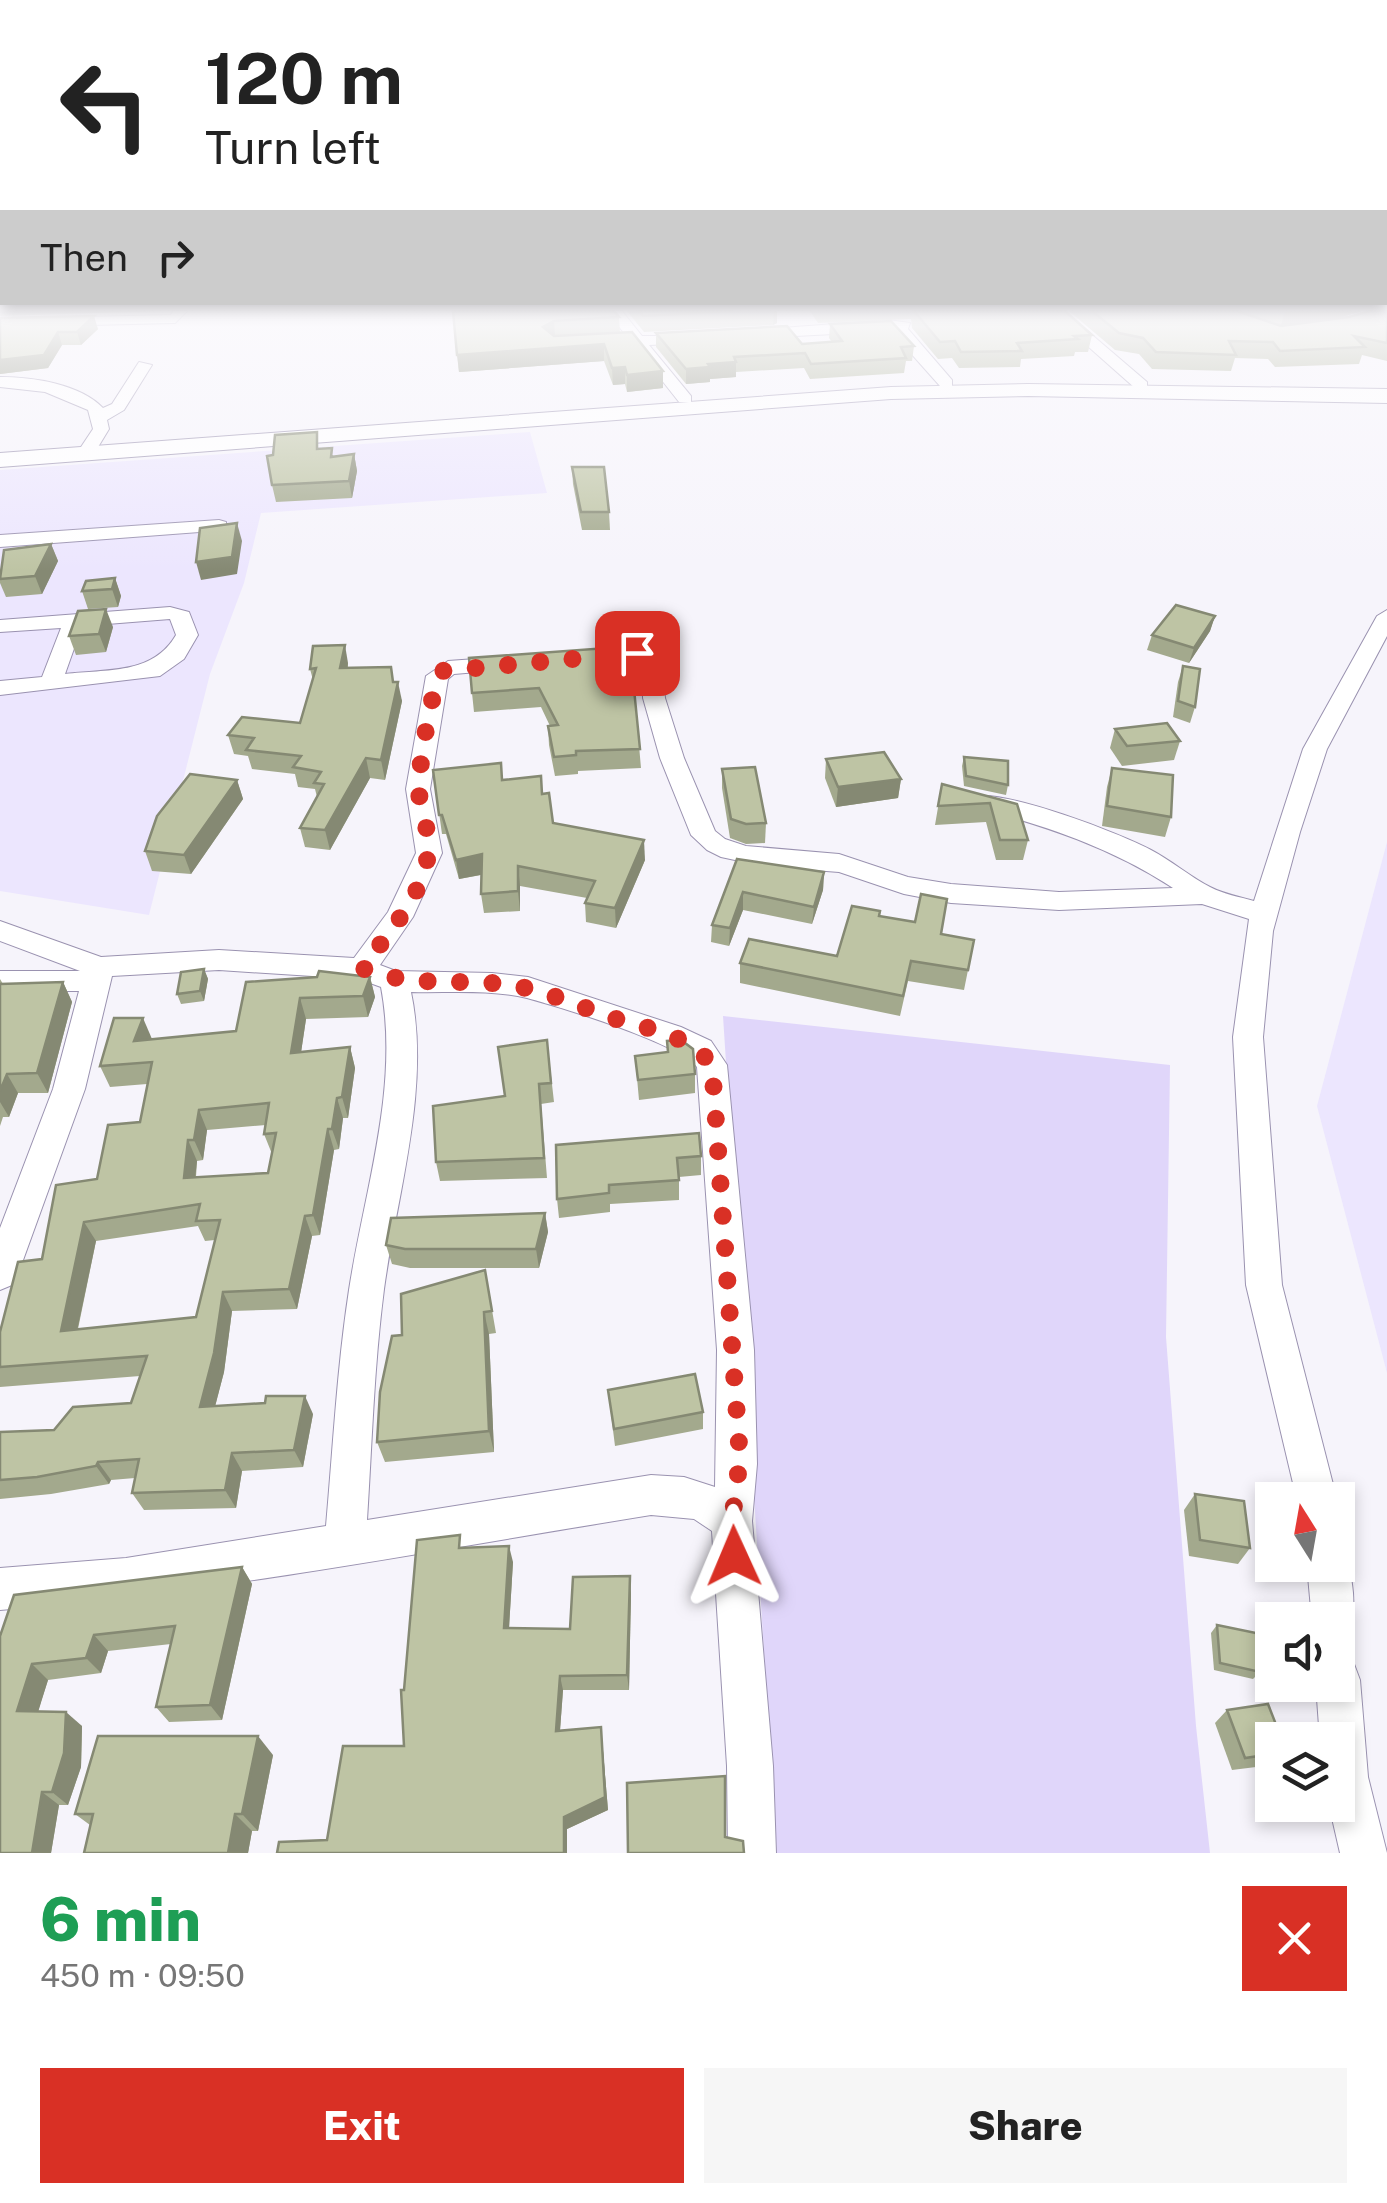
<!DOCTYPE html>
<meta charset="utf-8">
<style>
body{margin:0;font-family:"Public Sans",sans-serif;background:#f6f6f6;color:#222;height:100vh;display:flex;flex-direction:column;font-size:38px;white-space:nowrap}
*{box-sizing:border-box;margin:0}
p{font-size:32px;color:#767676}
.icon{flex:none;width:55px;height:55px;fill:none;stroke:currentColor;stroke-width:2;stroke-linecap:round;stroke-linejoin:round}
.map{position:relative;height:1853px;overflow:hidden}
.drawer{display:flex;flex-direction:column;background:#fff;flex:1}
.drawer>*{flex:none}
.banner{position:absolute;left:0px;top:0px;width:1388px;height:305px;box-shadow:0 5px 15px #0003;background:#fff;color:#222;overflow:hidden}
.needle{width:65px;rotate:349deg}
.controls{position:absolute;left:1255px;top:1482px;display:grid;gap:20px}
.controls a{display:grid;place-items:center;width:100px;height:100px;border-radius:0px;background:#fff;box-shadow:0 5px 15px #0003;font-size:50px}
.pin{position:absolute;display:grid;place-items:center;width:85px;height:85px;color:#fff;margin:-42px;border-radius:20px;box-shadow:0 5px 15px #0006}
.me{position:absolute;width:110px;margin:-55px;rotate:359deg;stroke-linejoin:round;filter:drop-shadow(0 0 8px #0008)}
.turn{display:flex;align-items:center;gap:35px;height:210px;padding:0 40px;font-size:45px}
.turn .icon{width:130px;height:130px;stroke-width:2.5}
.turn b{display:block;font-size:70px;line-height:85px}
.then{display:flex;align-items:center;height:95px;padding:0 40px;background:#0003;gap:20px;font-size:38px}
.round{display:grid;place-items:center;flex:none;width:105px;height:105px;border-radius:0px;background:#f6f6f6}
.headline{display:flex;align-items:center;justify-content:space-between;height:170px;padding:0 40px}
h1{font-size:60px;font-weight:800;line-height:75px;color:#1e9e55}
.cta{display:flex;gap:20px;margin-top:auto;padding:20px 40px}
.cta a{flex:1;height:115px;border-radius:0px;background:#d93025;color:#fff;font-size:40px;font-weight:800;line-height:115px;text-align:center}
.cta a+a{background:#f6f6f6;color:#222}
.map>svg:first-child{display:block}
.built{fill:#ece6fe}
.green{fill:#e0d6fa}
.lines{fill:none;stroke-linecap:round;stroke-linejoin:round}
.street-casing{stroke:#9a92b0;stroke-width:2}
.secondary-casing{stroke:#9a92b0;stroke-width:2}
.street{fill:#fff;fill-rule:evenodd}
.secondary{fill:#fff;fill-rule:evenodd}
.wall{fill:#a3a98d;fill-rule:evenodd}
.shaded-wall{fill:#858973}
.building{fill:#bec4a4;stroke:#858973;stroke-width:2.5;fill-rule:evenodd}
.route{stroke:#d93025;stroke-width:18;stroke-dasharray:0 32.4}
</style>
<div class="map">
<svg width="1387" height="1853" viewBox="0 0 1387 1853">
<rect width="100%" height="100%" fill="#f6f4fb"/>
<g class="built">
<polygon points="530,432 547,493 261,513 244,583 210,674 149,915 0,891 0,470"/>
<polygon points="1387,842 1387,1373 1317,1106"/>
</g>
<polygon class="green" points="723,1016 1170,1065 1166,1337 1196,1726 1210,1853 777,1853"/>
<g class="lines">
<g class="street-casing">
<g id="street">
<polygon points="173,311 187,311 175,323 0,327 0,319 171,315"/>
<polygon points="607,311 622,311 642,336 699,336 701,339 694,343 649,345 691,396 691,402 679,402 634,345 597,345 597,339 627,337"/>
<polygon points="1048,311 1064,311 1147,382 1147,388 1135,388"/>
<polygon points="888,320 910,323 908,329 952,380 952,386 940,386 891,331 757,338 750,334 757,330"/>
<path d="M139,362L152,365L124,410L107,420L109,429L92,457L86,458L77,453L93,429L88,410L45,392L0,387V377C33,377 80,384 103,408L112,404Z"/>
<polygon points="219,520 226,522 226,530 0,547 0,535"/>
<path d="M170,607L189,612L198,635L184,659L160,676L0,695V681L42,677L61,628L0,632V620ZM170,619L176,635C153,675 107,669 65,674L82,626Z"/>
<path d="M1387,610V636L1327,749L1300,832L1273,931L1263,1037L1282,1285L1337,1500H1297L1246,1285L1233,1037L1249,919L1202,904L1059,910L951,903L904,894L839,872L763,866L721,857L707,850L691,835L660,758L643,698L642,663C625,656 604,668 590,655C608,640 640,647 661,655L665,698L684,758L715,831L725,839L746,846L839,854L908,877L951,884L1059,892L1173,888C1112,848 1046,826 975,807L972,802L975,797C1004,789 1122,834 1151,850C1172,861 1189,876 1210,887C1223,894 1240,897 1254,901L1303,749L1377,616Z"/>
<path d="M504,657L515,664L512,669L454,674L448,679L430,789L442,853L413,917L380,965L396,971L492,973L528,977L681,1027L711,1041L727,1065L754,1350L757,1464L752,1521L773,1766L776,1853H728L727,1766L712,1531L694,1519L651,1515C434,1550 220,1592 0,1610V1568L126,1558L326,1526C333,1448 337,1368 349,1290C364,1192 400,1087 381,987L359,979L219,970L112,976L85,1089L18,1274L12,1285L0,1290V1228L53,1089L79,991H0V971H80L0,941V921L101,957L219,950L354,958L388,912L416,853L406,789L426,676L448,661ZM411,992C449,993 489,989 527,998C560,1007 679,1043 697,1067L717,1350L715,1487L684,1477L651,1475L367,1520C372,1443 374,1366 384,1289C397,1194 431,1088 411,992Z"/>
<path d="M1338,1548L1343,1550C1353,1575 1358,1610 1348,1635L1338,1639V1620H1312L1307,1565H1338Z"/>
<polygon points="1338,1658 1354,1664 1360,1680 1368,1777 1387,1853 1340,1853 1329,1805 1338,1805 1338,1740 1320,1740 1316,1685 1338,1685"/>
</g>
</g>
<g class="secondary-casing">
<polygon id="secondary" points="1028,384 1387,389 1387,403 1028,396 891,399 0,467 0,453 891,387"/>
</g>
<use href="#street" class="street"/>
<use href="#secondary" class="secondary"/>
</g>
<g class="wall">
<polygon points="0,311 161,311 0,316"/>
<polygon points="453,311 619,317 620,333 663,388 627,392 625,384 613,385 604,361 459,372"/>
<polygon points="627,311 777,311 777,323 773,325 644,332"/>
<polygon points="810,311 1065,311 1092,335 1088,352 1075,352 1074,356 1021,359 1020,367 959,368 952,358 938,359 912,328 911,319 818,323"/>
<polygon points="1069,311 1362,311 1334,319 1387,311 1387,361 1362,355 1359,364 1275,367 1268,359 1235,358 1231,371 1152,369 1139,354 1115,350"/>
<polygon points="0,318 98,329 81,345 62,345 48,368 0,374"/>
<polygon points="830,324 914,346 912,361 906,361 904,373 810,379 804,368 736,372 736,377 710,379 710,382 686,384 656,347 656,333 802,344 832,342 829,338"/>
<polygon points="321,449 334,456 354,454 357,471 352,498 276,502 272,485"/>
<polygon points="572,467 609,512 610,530 582,530 573,484"/>
<polygon points="51,544 58,561 42,594 6,597 0,583 0,571"/>
<polygon points="115,578 121,596 118,607 88,609 82,591"/>
<polygon points="1215,616 1210,631 1189,663 1147,650 1152,635"/>
<polygon points="113,627 106,652 76,655 69,636"/>
<polygon points="634,646 636,678 633,678 641,768 578,771 578,774 555,776 549,745 548,726 550,726 541,707 474,712 472,693"/>
<polygon points="348,663 348,668 394,682 402,701 385,780 370,778 330,850 305,847 300,828 317,797 315,789 298,787 295,774 252,769 248,756 234,754 228,735 300,723 313,680 310,669"/>
<polygon points="1183,666 1195,707 1190,723 1173,717 1178,682"/>
<polygon points="1115,729 1180,741 1174,760 1122,766 1110,748"/>
<polygon points="964,757 1008,785 1006,795 964,786 962,766"/>
<polygon points="826,759 901,779 898,798 836,807 825,778"/>
<polygon points="1112,768 1171,817 1165,837 1102,826 1107,787"/>
<polygon points="722,769 766,823 765,843 746,844 730,838 722,788"/>
<polygon points="433,770 504,780 543,794 553,823 645,860 616,928 586,922 585,903 587,898 520,886 520,911 484,913 481,894 481,875 459,879 446,834 442,834"/>
<polygon points="237,780 243,799 191,874 152,871 145,851"/>
<polygon points="942,784 1017,804 1028,840 1023,860 996,860 986,822 935,825"/>
<polygon points="737,859 824,872 823,890 812,924 743,910 729,946 711,942 712,925"/>
<polygon points="879,916 941,934 974,940 964,990 908,981 900,1016 740,983 740,963 837,956"/>
<polygon points="204,969 208,979 204,1001 181,1004 177,994"/>
<path d="M370,977L375,997L368,1017L306,1019L301,1052L350,1047L355,1068L348,1118H343L339,1149L334,1150L320,1235L312,1236L297,1309L232,1311L224,1372L215,1406L313,1414L303,1467L242,1471L236,1508L144,1510L132,1493L135,1478L111,1480L109,1484L51,1494L0,1499V1432L54,1430L131,1403L140,1376L0,1387V1332L42,1259L97,1179L140,1122L147,1084L110,1087L100,1066L152,1039L236,1031L246,982ZM266,1125L264,1134L272,1154L268,1173L196,1177L197,1161L203,1160L207,1130ZM198,1226L205,1241L215,1240L196,1317L78,1329L96,1241Z"/>
<polygon points="0,979 3,984 63,982 72,1002 48,1093 18,1093 9,1117 3,1117 0,1126"/>
<polygon points="547,1040 554,1102 541,1104 547,1178 440,1181 436,1162 505,1096"/>
<polygon points="667,1041 695,1074 695,1093 639,1100 635,1056 667,1052"/>
<polygon points="556,1145 701,1156 701,1175 679,1177 679,1200 610,1204 610,1212 559,1218 557,1199"/>
<polygon points="545,1213 548,1232 539,1268 410,1268 392,1264 386,1245"/>
<polygon points="485,1270 496,1333 489,1334 494,1452 385,1462 377,1442 402,1335"/>
<polygon points="608,1390 703,1412 703,1429 615,1446"/>
<polygon points="1195,1494 1250,1548 1238,1564 1189,1556 1184,1510"/>
<polygon points="464,1548 513,1562 509,1628 570,1629 631,1593 629,1690 563,1690 560,1730 601,1727 608,1810 567,1829 567,1853 327,1840 404,1746 404,1690"/>
<polygon points="242,1567 252,1584 222,1720 169,1722 156,1707 171,1644 108,1651 101,1673 48,1680 38,1711 82,1726 81,1767 68,1805 59,1805 51,1853 0,1636"/>
<polygon points="1217,1625 1260,1672 1253,1679 1214,1670 1211,1633"/>
<polygon points="1227,1710 1272,1740 1272,1765 1232,1770 1215,1723"/>
<polygon points="273,1755 258,1831 252,1831 248,1853 84,1853 90,1825 75,1814"/>
</g>
<g class="shaded-wall">
<polygon points="774,311 777,311 777,323 773,325"/>
<polygon points="1291,311 1362,311 1322,323 1280,328 1285,312"/>
<polygon points="94,316 98,329 81,345 77,332"/>
<polygon points="554,321 555,337 543,327"/>
<polygon points="58,332 62,345 48,368 0,374 0,360"/>
<polygon points="604,344 604,361 459,372 457,355"/>
<polygon points="736,362 736,377 710,379 710,382 686,384 686,369 708,364"/>
<polygon points="625,367 625,384 613,385 612,368"/>
<polygon points="663,371 663,388 627,392 627,375"/>
<polygon points="354,454 357,471 352,498 349,481"/>
<polygon points="237,523 242,541 237,574 201,580 196,562"/>
<polygon points="51,544 58,561 42,594 35,576"/>
<polygon points="115,578 121,596 118,607 112,589"/>
<polygon points="106,609 113,627 106,652 99,634"/>
<polygon points="1215,616 1210,631 1189,663 1194,648"/>
<polygon points="345,645 348,663 344,687 340,668"/>
<polygon points="398,682 402,701 385,780 381,760"/>
<polygon points="366,758 370,778 330,850 325,830"/>
<polygon points="901,779 898,798 836,807 838,787"/>
<polygon points="237,780 243,799 191,874 184,855"/>
<polygon points="644,840 645,860 616,928 615,908"/>
<polygon points="482,854 485,874 459,879 456,860"/>
<polygon points="518,866 520,886 520,911 518,891"/>
<polygon points="824,872 823,890 812,924 814,907"/>
<polygon points="743,892 743,910 729,946 730,928"/>
<polygon points="204,969 208,979 204,1001 200,991"/>
<polygon points="370,977 375,997 368,1017 363,996"/>
<polygon points="63,982 72,1002 48,1093 37,1073"/>
<polygon points="300,998 306,1019 298,1073 291,1053"/>
<polygon points="143,1018 152,1039 134,1041"/>
<polygon points="350,1047 355,1068 348,1118 342,1097"/>
<polygon points="7,1074 18,1093 9,1117 0,1102 0,1091"/>
<polygon points="337,1098 343,1118 339,1149 332,1129"/>
<polygon points="199,1110 207,1130 203,1160 194,1140"/>
<polygon points="328,1129 334,1150 320,1235 313,1215"/>
<polygon points="188,1140 197,1161 193,1198 184,1178"/>
<polygon points="545,1213 548,1232 539,1268 536,1249"/>
<polygon points="305,1216 312,1236 297,1309 289,1289"/>
<polygon points="84,1222 96,1241 73,1350 61,1331"/>
<polygon points="223,1292 232,1311 224,1372 210,1426 200,1407"/>
<polygon points="484,1312 489,1334 494,1452 489,1431"/>
<polygon points="305,1396 313,1414 303,1467 294,1450"/>
<polygon points="232,1453 242,1471 236,1508 225,1490"/>
<polygon points="98,1462 111,1480 109,1484 96,1466"/>
<polygon points="509,1546 513,1562 508,1644 504,1628"/>
<polygon points="242,1567 252,1584 222,1720 210,1705"/>
<polygon points="630,1576 631,1593 629,1690 627,1675"/>
<polygon points="94,1635 108,1651 101,1673 86,1658"/>
<polygon points="32,1664 48,1680 34,1725 17,1711"/>
<polygon points="560,1676 563,1690 559,1744 556,1731"/>
<polygon points="66,1712 82,1726 81,1767 68,1805 52,1792"/>
<polygon points="601,1727 608,1810 567,1829 567,1853 564,1853 564,1817"/>
<polygon points="258,1736 273,1755 258,1831 242,1814"/>
<polygon points="42,1792 59,1805 51,1853 32,1853"/>
<polygon points="235,1814 252,1831 248,1853 228,1853"/>
</g>
<g class="building">
<polygon points="453,311 614,311 619,317 554,321 543,327 554,336 632,332 663,371 627,375 625,367 612,368 604,344 457,355"/>
<polygon points="640,311 732,311 643,316"/>
<polygon points="914,311 1065,311 1092,335 1074,336 1078,339 1017,343 1022,351 961,352 955,341 940,342"/>
<polygon points="1092,311 1237,311 1281,326 1349,317 1370,311 1387,311 1387,343 1354,336 1365,347 1280,351 1273,342 1229,341 1236,355 1156,352 1143,338 1119,333"/>
<polygon points="94,316 77,332 58,332 44,355 0,360 0,318"/>
<polygon points="891,321 914,346 901,347 906,358 811,364 805,353 734,357 736,362 708,364 710,367 686,369 656,333 787,326 802,344 842,341 830,324"/>
<polygon points="317,432 317,449 332,448 331,457 354,454 349,481 272,485 267,456 273,455 275,435"/>
<polygon points="572,467 604,467 609,512 581,512"/>
<polygon points="237,523 232,557 196,562 200,528"/>
<polygon points="51,544 35,576 0,579 4,550"/>
<polygon points="115,578 112,589 82,591 86,581"/>
<polygon points="1176,605 1215,616 1194,648 1152,635"/>
<polygon points="106,609 99,634 69,636 78,611"/>
<polygon points="345,645 340,668 391,667 393,682 398,682 381,760 366,758 325,830 300,828 324,784 314,783 321,772 293,767 301,756 246,750 254,738 228,735 242,717 300,723 316,668 310,669 313,646"/>
<polygon points="634,646 635,659 631,659 640,749 576,751 576,755 554,757 548,726 558,725 539,688 472,693 469,658"/>
<polygon points="1183,666 1200,669 1195,707 1178,701"/>
<polygon points="1167,723 1180,741 1127,746 1115,729"/>
<polygon points="884,752 901,779 838,787 826,759"/>
<polygon points="964,757 1008,761 1008,785 966,776"/>
<polygon points="501,763 502,780 541,776 542,794 549,793 553,823 644,840 615,908 585,903 595,881 518,866 518,891 481,894 482,854 456,860 442,815 439,815 433,770"/>
<polygon points="755,767 766,823 746,824 731,819 722,769"/>
<polygon points="1112,768 1173,775 1171,817 1107,806"/>
<polygon points="190,774 237,780 184,855 145,851 157,816"/>
<polygon points="942,784 1017,804 1028,840 1000,840 990,803 938,806"/>
<polygon points="737,859 824,872 814,907 743,892 730,928 712,925"/>
<polygon points="921,894 947,899 941,934 974,940 968,970 911,961 903,996 740,963 749,939 837,956 852,906 880,911 879,916 915,922"/>
<polygon points="204,969 200,991 177,994 181,972"/>
<path d="M319,971L370,977L363,996L300,998L291,1053L350,1047L342,1097L337,1098L332,1129H328L313,1215L305,1216L289,1289L223,1292L214,1353L200,1407L265,1403L266,1396H305L294,1450L232,1453L225,1490L132,1493L139,1459L98,1462L96,1466L37,1477L0,1480V1432L54,1430L73,1407L131,1403L147,1356L0,1367V1332L18,1262L42,1259L56,1185L97,1179L108,1125L140,1122L152,1062L100,1066L114,1018H143L134,1041L236,1031L246,982L317,977ZM269,1103L264,1134L276,1133L268,1173L184,1178L188,1140H194L199,1110ZM200,1204L196,1221L220,1220L196,1317L61,1331L84,1222Z"/>
<polygon points="63,982 37,1073 7,1074 0,1091 0,984"/>
<polygon points="547,1040 551,1083 539,1084 544,1158 436,1162 433,1106 505,1096 498,1047"/>
<polygon points="681,1040 693,1049 695,1074 638,1080 635,1056 668,1052 667,1041"/>
<polygon points="699,1133 701,1156 677,1158 679,1180 609,1185 609,1193 557,1199 556,1145"/>
<polygon points="545,1213 536,1249 405,1249 386,1245 391,1218"/>
<polygon points="485,1270 492,1311 484,1312 489,1431 377,1442 380,1392 392,1336 402,1335 401,1294"/>
<polygon points="695,1374 703,1412 614,1429 608,1390"/>
<polygon points="1195,1494 1244,1501 1250,1548 1200,1540"/>
<polygon points="460,1535 459,1548 509,1546 504,1628 570,1629 573,1577 630,1576 627,1675 560,1676 556,1731 601,1727 605,1797 564,1817 564,1853 277,1853 279,1842 327,1840 343,1746 404,1746 401,1690 404,1690 417,1540"/>
<polygon points="242,1567 210,1705 156,1707 175,1626 94,1635 86,1658 32,1664 17,1711 66,1712 64,1753 52,1792 42,1792 32,1853 0,1853 0,1636 14,1595"/>
<polygon points="1217,1625 1256,1633 1260,1672 1220,1663"/>
<polygon points="1268,1704 1282,1740 1272,1740 1272,1754 1245,1758 1227,1710"/>
<polygon points="98,1736 258,1736 242,1814 235,1814 228,1853 84,1853 93,1814 75,1814"/>
<polygon points="725,1776 725,1837 743,1841 744,1853 628,1853 627,1783"/>
</g>
<linearGradient id="sky" x2="0" y2="1"><stop stop-color="#93aee3"/><stop offset="0.54" stop-color="#fbfafd"/><stop offset="1" stop-color="#fbfafd" stop-opacity="0"/></linearGradient>
<rect width="1387" height="571" fill="url(#sky)"/>
<g class="lines">
<path class="route" d="M637,653L442,671C432,684 417,774 419,793C421,813 431,834 428,854C423,896 386,936 362,968C407,986 444,980 491,983C534,985 570,1003 610,1017C646,1029 687,1033 712,1065L740,1458L732,1521L734,1556"/>
</g>
</svg>
<div class="controls">
<a><svg class="needle" viewBox="-14 -14 28 28"><path d="M0-13l5 13h-10z" fill="#e53935"/><path d="M0 13l5-13h-10z" fill="#767676"/></svg></a>
<a><svg class="icon" aria-label="sound" viewBox="0 0 24 24"><path d="M4 9h4l5-4v14l-5-4H4zM17 9q2 3 0 6"/></svg></a>
<a><svg class="icon" aria-label="layers" viewBox="0 0 24 24"><path d="M12 4l9 5-9 5-9-5zM3 14l9 5 9-5"/></svg></a>
</div>
<div class="pin" style="left:637px;top:653px;background:#d93025"><svg class="icon" aria-label="arrive" viewBox="0 0 24 24"><path d="M6 21V4h12l-3 4 3 4H6"/></svg></div>
<svg class="me" style="left:734px;top:1556px" viewBox="-20 -20 40 40"><path d="M0-17L14 15 0 8-14 15z" fill="#d93025" stroke="#fff" stroke-width="4"/></svg>
<div class="banner">
<div class="turn"><svg class="icon" aria-label="left" viewBox="0 0 24 24"><path d="M17 20v-9H6M10 6l-5 5 5 5"/></svg><div><b>120 m</b>Turn left</div></div>
<div class="then">Then<svg class="icon" aria-label="right" viewBox="0 0 24 24"><path d="M7 20v-9h11M14 6l5 5-5 5"/></svg></div>
</div>
</div>
<section class="drawer">
<div class="headline"><div><h1>6 min</h1><p>450 m · 09:50</p></div><a class="round" style="background:#d93025;color:#fff"><svg class="icon" aria-label="close" viewBox="0 0 24 24"><path d="M6 6l12 12M18 6L6 18"/></svg></a></div>
<div class="cta"><a>Exit</a><a>Share</a></div>
</section>
